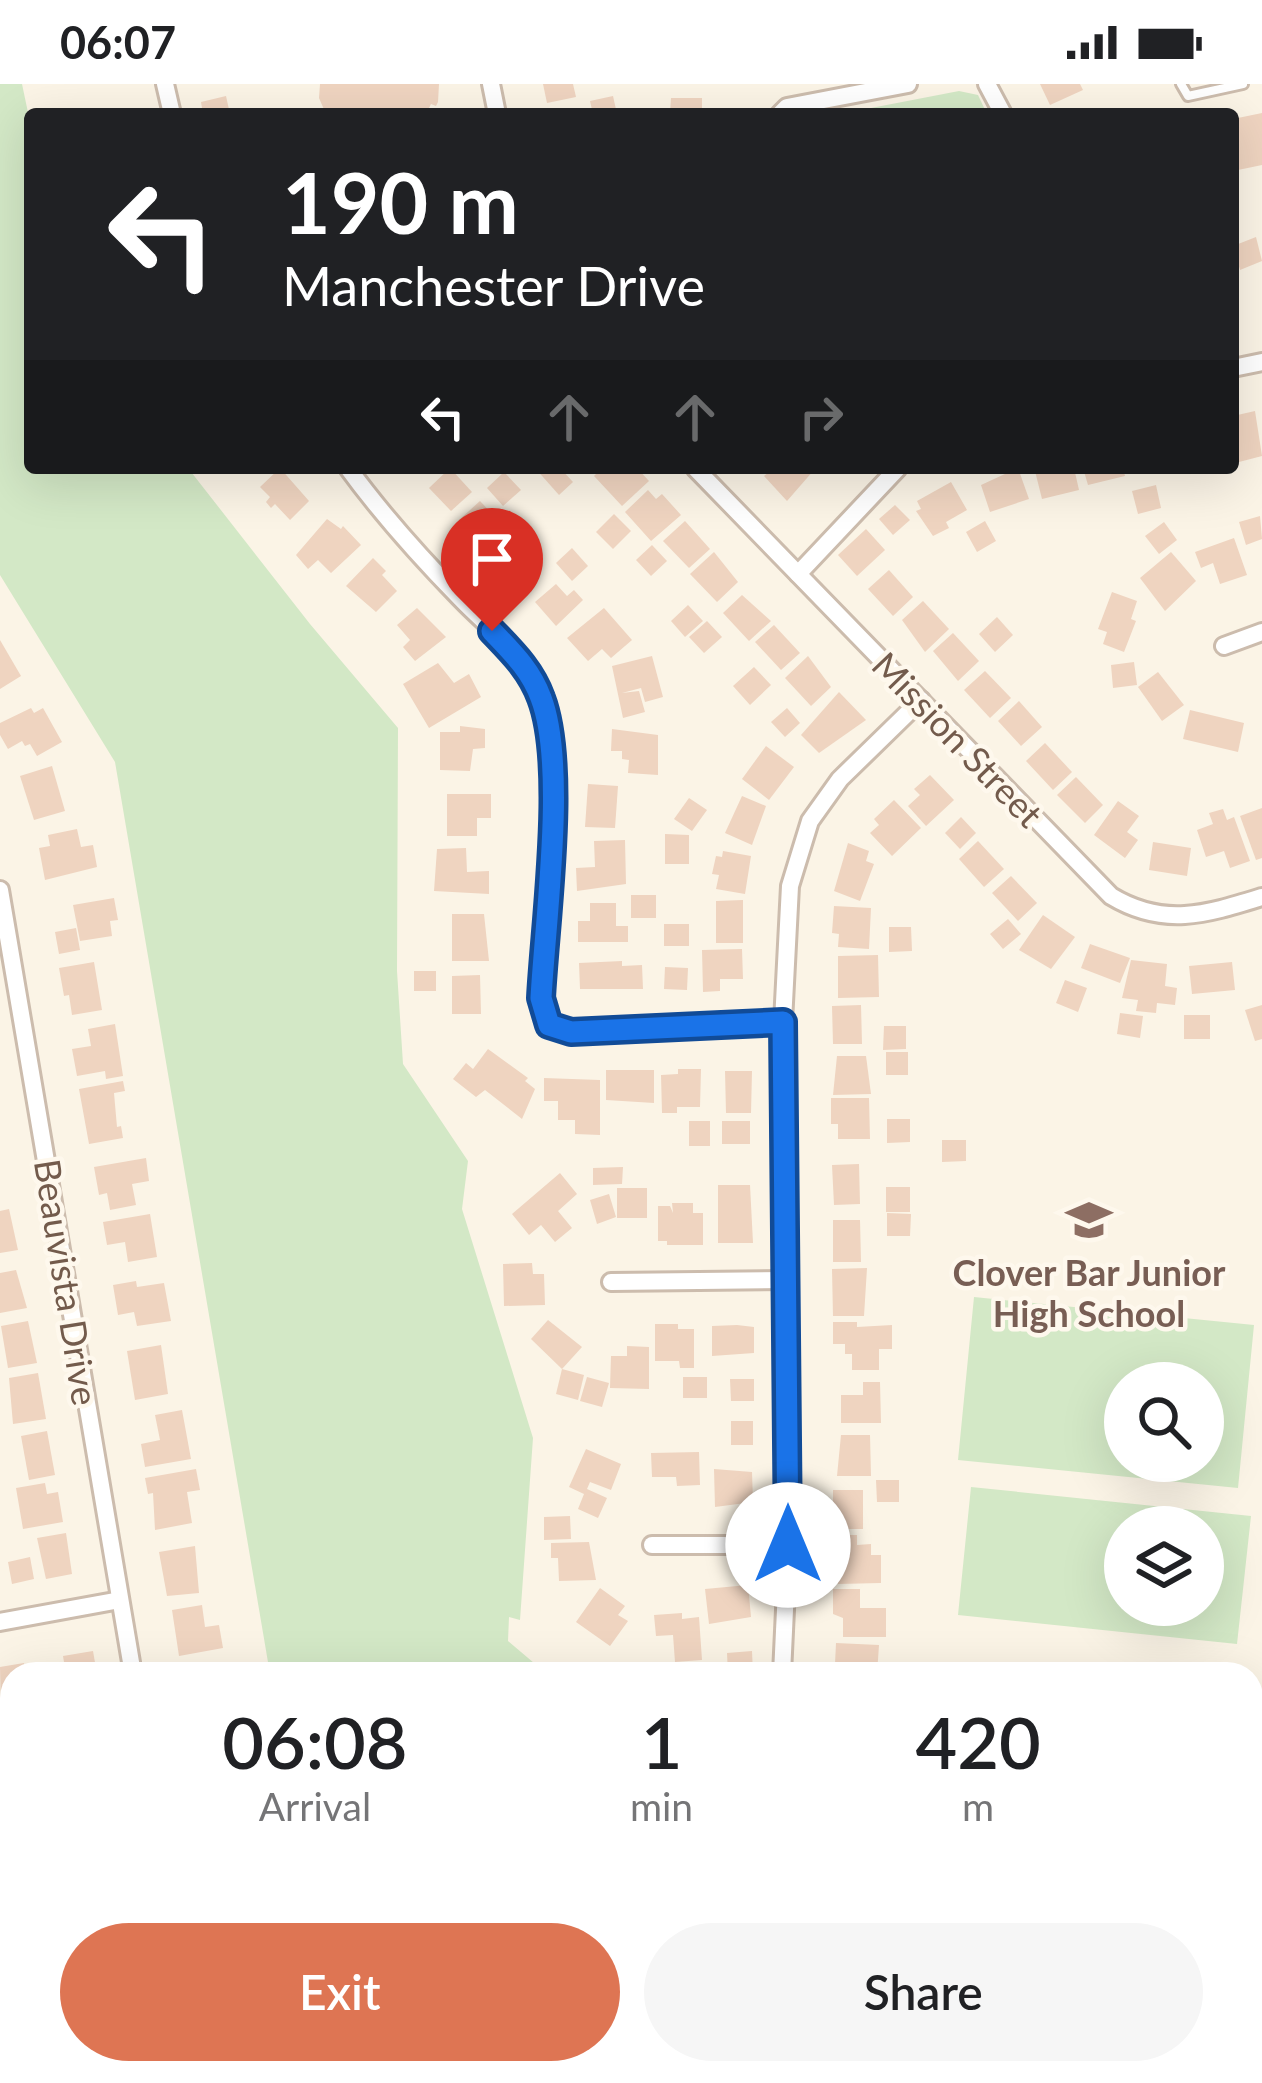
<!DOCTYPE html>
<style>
body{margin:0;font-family:Lato,sans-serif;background:#f6f6f6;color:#202124;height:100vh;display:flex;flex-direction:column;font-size:45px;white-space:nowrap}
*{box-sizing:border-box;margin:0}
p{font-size:39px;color:#757577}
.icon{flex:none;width:66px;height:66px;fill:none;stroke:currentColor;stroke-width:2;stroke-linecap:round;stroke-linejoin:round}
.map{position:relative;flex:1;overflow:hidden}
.details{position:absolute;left:0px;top:1578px;width:1263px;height:423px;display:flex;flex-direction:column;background:#fff;border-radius:36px 36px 0 0;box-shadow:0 12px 48px #0002}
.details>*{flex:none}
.guide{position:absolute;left:24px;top:24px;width:1215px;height:366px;border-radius:12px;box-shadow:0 12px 48px #0002;background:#202124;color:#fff;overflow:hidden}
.fabs{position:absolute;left:1104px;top:1278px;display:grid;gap:24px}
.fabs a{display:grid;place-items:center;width:120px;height:120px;border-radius:50%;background:#fff;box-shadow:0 12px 48px #0002;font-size:60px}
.pin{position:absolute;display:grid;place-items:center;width:102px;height:102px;color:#fff;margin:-123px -51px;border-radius:50% 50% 50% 0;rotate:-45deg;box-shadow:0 0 12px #0007}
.pin .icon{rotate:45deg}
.me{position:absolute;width:132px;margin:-66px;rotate:0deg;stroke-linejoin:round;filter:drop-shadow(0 0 9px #0008)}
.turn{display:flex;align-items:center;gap:42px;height:252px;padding:0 60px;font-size:54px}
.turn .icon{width:156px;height:156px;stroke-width:2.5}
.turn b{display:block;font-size:84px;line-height:102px}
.lanes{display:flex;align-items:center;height:114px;padding:0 60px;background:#0003;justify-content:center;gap:60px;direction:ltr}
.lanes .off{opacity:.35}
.eta{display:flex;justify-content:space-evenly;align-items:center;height:204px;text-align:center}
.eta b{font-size:72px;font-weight:600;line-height:84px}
.action{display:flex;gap:24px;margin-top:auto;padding:24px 60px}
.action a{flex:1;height:138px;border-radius:72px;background:#de7553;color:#fff;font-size:48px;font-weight:600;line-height:138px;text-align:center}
.action a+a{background:#f6f6f6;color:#202124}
.status{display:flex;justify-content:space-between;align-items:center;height:84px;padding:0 60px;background:#fff;direction:ltr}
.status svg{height:33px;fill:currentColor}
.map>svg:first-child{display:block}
.green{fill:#d3e8c6;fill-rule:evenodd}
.building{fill:#efd4c0}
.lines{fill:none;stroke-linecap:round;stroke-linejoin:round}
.lane-casing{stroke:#ccbcad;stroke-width:14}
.street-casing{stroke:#ccbcad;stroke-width:22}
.lane{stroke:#fff;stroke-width:8}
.street{stroke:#fff;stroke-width:16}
.route-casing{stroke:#114b97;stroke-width:30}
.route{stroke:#1a73e8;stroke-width:21}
.labels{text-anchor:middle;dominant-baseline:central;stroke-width:9;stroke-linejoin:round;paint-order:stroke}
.street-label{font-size:36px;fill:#735b4c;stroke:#fef8ed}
.education-label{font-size:36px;font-weight:bold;fill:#785e54;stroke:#fef8ed}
</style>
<div class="status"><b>06:07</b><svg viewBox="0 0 49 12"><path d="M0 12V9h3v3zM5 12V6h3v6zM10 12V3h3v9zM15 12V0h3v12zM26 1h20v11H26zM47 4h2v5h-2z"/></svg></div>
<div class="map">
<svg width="1262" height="1999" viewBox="0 0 1262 1999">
<rect width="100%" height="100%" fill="#fbf4e6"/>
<g class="green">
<polygon points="0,0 22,0 30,38 30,384 188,384 310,540 398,644 397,887 403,980 468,1077 462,1125 533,1354 520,1536 509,1533 508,1557 547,1590 270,1590 115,678 0,491"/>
<polygon points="959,7 978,11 987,30 840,30"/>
<path d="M974,1213L1254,1241L1238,1404L958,1376ZM1125,1299H1203V1377H1125Z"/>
<path d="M971,1403L1251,1432L1237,1560L958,1531ZM1125,1443H1203V1521H1125Z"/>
<polygon points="12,1690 12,1989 185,1989 186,1997 0,1999 0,1692"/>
<polygon points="336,1989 631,1989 630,1999 338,1999"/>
</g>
<g class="building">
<polygon points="320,0 439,0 438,18 436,22 431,20 426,30 326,30 319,14"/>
<polygon points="543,0 573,0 576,13 547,19"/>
<polygon points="1040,0 1080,0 1083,6 1050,21"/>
<polygon points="226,12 230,30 203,30 201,18"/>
<polygon points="613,12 617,30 593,30 590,17"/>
<polygon points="671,14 702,14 702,30 670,30"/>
<polygon points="1262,29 1262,81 1238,86 1233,35"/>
<polygon points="1256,153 1262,177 1240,186 1233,162"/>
<polygon points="1255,327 1262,372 1239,378 1233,332"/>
<polygon points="280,384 309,417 290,436 275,420 271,424 266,418 270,413 260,403"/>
<polygon points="450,384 472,408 451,427 429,404"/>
<polygon points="535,384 560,384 573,398 559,411"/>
<polygon points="602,384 637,384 649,397 622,422 594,392"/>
<polygon points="774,384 812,384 814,386 787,417 764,392"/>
<polygon points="1018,384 1029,415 990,428 981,401"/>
<polygon points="1048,384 1074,384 1079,406 1042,415 1035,387"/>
<polygon points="1083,384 1123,384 1125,392 1088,401"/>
<polygon points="504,388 521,406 503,422 487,404"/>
<polygon points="951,398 967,426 946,438 949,444 933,452 916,427 921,425 917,417"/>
<polygon points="1156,401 1161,424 1138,430 1132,407"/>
<polygon points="648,406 656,415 662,410 681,431 651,457 625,428"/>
<polygon points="480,417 509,448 487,467 459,436"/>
<polygon points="895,421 910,436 893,451 879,435"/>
<polygon points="614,430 631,447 613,465 596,448"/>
<polygon points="1260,432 1262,455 1246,461 1239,438"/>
<polygon points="327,435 341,445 343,442 361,461 331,489 318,476 308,485 296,471"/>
<polygon points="685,437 710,465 689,484 663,457"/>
<polygon points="985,437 996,457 977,468 966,448"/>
<polygon points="1164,438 1177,456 1159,470 1145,452"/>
<polygon points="866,445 885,466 857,492 838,471"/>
<polygon points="514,451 543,482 520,504 491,472"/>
<polygon points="1234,454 1247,491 1220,500 1213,479 1201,484 1195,468"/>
<polygon points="652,461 667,477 651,492 636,476"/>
<polygon points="572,464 588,482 572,497 556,479"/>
<polygon points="714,468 738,498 717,518 690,490"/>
<polygon points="1171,468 1196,497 1165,527 1140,494"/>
<polygon points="373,474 386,487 382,491 397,507 376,528 346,502"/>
<polygon points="889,486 913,513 893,532 868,505"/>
<polygon points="556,500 567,512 574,506 583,516 556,542 535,518"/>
<polygon points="1112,508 1137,517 1131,535 1136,537 1124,568 1103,560 1107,548 1098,545"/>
<polygon points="742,511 771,537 749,557 723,529"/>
<polygon points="923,517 949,545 925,568 902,536"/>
<polygon points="688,521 703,537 685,553 671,537"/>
<polygon points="417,524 446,553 415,577 403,563 410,556 397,541"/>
<polygon points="604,524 632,556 611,574 602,565 588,577 567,554"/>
<polygon points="997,533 1013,551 995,568 979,550"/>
<polygon points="707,537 722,553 704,569 689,553"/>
<polygon points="774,541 800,569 781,586 755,558"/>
<polygon points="953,549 979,577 958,597 933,567"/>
<polygon points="0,556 21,592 0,605"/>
<polygon points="652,572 663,613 645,618 641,604 622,609 639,607 645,628 623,634 612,582"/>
<polygon points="808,572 831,603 811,622 785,594"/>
<polygon points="1134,578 1137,601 1113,604 1111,581"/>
<polygon points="438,579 454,599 469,590 481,613 429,644 403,600"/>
<polygon points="754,583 771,601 750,621 733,602"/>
<polygon points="985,587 1011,614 990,634 964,606"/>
<polygon points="1158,588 1184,621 1162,637 1138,603"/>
<polygon points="839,608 866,636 819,669 801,651"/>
<polygon points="1019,617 1042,643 1021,662 998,637"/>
<polygon points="31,624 34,629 43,624 62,658 37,672 30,660 25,662 22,657 8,665 0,651 0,639"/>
<polygon points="787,624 800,639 785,653 771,638"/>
<polygon points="1190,626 1244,639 1238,668 1183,655"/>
<polygon points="460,642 485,645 485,664 473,665 470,687 440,686 440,648 460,648"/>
<polygon points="612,645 658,651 658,691 628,689 629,676 622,675 622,667 611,667"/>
<polygon points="1045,659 1072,688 1053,706 1026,677"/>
<polygon points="766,662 794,683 769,716 742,695"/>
<polygon points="52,682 65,727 34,736 20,692"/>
<polygon points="930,691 954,716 926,742 908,722 920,711 914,705"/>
<polygon points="1076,693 1103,721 1085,739 1057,711"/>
<polygon points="588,700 618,702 615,744 585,743"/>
<polygon points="447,710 491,710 491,734 477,734 477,752 447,752"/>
<polygon points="742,712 766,722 752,761 725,749"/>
<polygon points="689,714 707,726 692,747 674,735"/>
<polygon points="894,716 921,744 892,772 870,749 879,741 874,735"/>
<polygon points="1118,717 1139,732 1127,748 1138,756 1125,774 1094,751"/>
<polygon points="1262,724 1262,774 1256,776 1240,732"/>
<polygon points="1223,725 1227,736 1234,733 1250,777 1230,784 1224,767 1206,773 1197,746 1213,740 1209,729"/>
<polygon points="961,733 976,749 960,765 945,749"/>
<polygon points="77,745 81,763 93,761 97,783 45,796 39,764 50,762 48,751"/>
<polygon points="665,750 689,751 689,780 665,780"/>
<polygon points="625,756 626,800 577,807 576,784 595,783 594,757"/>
<polygon points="978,757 1004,785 984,803 959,775"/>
<polygon points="1153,758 1191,764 1187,792 1149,786"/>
<polygon points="848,759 869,767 866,777 874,780 860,817 834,807"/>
<polygon points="466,764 467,788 489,787 489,810 434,807 437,765"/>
<polygon points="723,767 751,772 745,810 716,805 719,791 712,790 716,772 722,773"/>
<polygon points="1011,792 1037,819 1018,837 992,809"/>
<rect x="631" y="811" width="25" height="23"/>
<polygon points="114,814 118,836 110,837 112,852 80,857 73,821"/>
<polygon points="743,816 743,859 716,859 716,817"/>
<polygon points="590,819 616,819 616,842 628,842 628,858 578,858 578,837 590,837"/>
<polygon points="834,822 871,824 869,865 838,863 839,850 832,849"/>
<polygon points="452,830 484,830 489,877 452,877"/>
<polygon points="1043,831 1075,853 1051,885 1019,866"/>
<polygon points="1008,835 1021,850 1003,865 990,850"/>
<rect x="664" y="840" width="25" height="22"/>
<polygon points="889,843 911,843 912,867 889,868"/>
<polygon points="76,844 80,866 59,870 55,848"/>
<polygon points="1090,860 1130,874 1120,899 1081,884"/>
<polygon points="742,865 743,895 720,895 720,907 703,908 702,866"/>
<polygon points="878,871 879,913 838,914 838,872"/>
<polygon points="1131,876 1167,880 1165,902 1177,904 1175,921 1157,919 1156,929 1136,927 1138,916 1122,914"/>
<polygon points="622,877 622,882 642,881 643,905 580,905 579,879"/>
<polygon points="94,878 102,926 72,931 69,911 64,912 59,884"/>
<polygon points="1232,878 1235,906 1192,910 1189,882"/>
<polygon points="665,883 688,884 687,906 664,905"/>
<rect x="414" y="887" width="22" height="20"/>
<polygon points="480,891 481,930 452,930 452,892"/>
<polygon points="1065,896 1087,904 1078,928 1056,919"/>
<polygon points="861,921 862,960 833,960 832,922"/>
<polygon points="1262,921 1262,955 1255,957 1245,926"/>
<polygon points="1120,929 1143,932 1140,954 1117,950"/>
<rect x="1184" y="931" width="26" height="24"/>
<polygon points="115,940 123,992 106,995 105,987 77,992 72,965 91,962 88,945"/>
<polygon points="884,942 906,942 906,965 883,966"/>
<polygon points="488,965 528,994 525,997 535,1005 522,1035 485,1006 476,1013 453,995 466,979 473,985"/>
<rect x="886" y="968" width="22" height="23"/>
<polygon points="837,972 866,972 871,1010 833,1011"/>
<polygon points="678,985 701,985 700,1023 677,1023 677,1029 662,1029 661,991 678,990"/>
<polygon points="606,986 654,986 654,1019 606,1016"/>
<polygon points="725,987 752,987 751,1029 726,1029"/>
<polygon points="544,994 600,996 600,1051 575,1050 575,1036 558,1036 558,1017 544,1017"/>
<polygon points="123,997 125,1007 114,1009 117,1043 121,1042 123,1054 89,1060 79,1005"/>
<polygon points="831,1014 869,1014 870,1055 838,1055 838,1040 831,1040"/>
<polygon points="887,1035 910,1035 910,1058 887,1059"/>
<rect x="689" y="1037" width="21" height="25"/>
<rect x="722" y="1037" width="28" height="23"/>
<polygon points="942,1056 966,1056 966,1077 942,1078"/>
<polygon points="146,1074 149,1097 132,1100 136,1121 110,1126 107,1109 99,1111 94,1083"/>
<polygon points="859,1080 860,1120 834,1121 832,1081"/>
<polygon points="623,1083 622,1100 593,1101 593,1084"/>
<polygon points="560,1089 577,1110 558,1127 572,1144 555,1158 541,1141 529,1151 512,1130"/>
<polygon points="718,1101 750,1101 753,1159 718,1159"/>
<rect x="886" y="1103" width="24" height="25"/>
<rect x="617" y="1104" width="30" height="30"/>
<polygon points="609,1110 616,1133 597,1140 590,1116"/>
<polygon points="672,1119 693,1119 693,1129 703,1129 703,1161 667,1161 667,1157 658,1157 658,1122 670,1122 673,1129"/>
<polygon points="9,1125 18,1166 0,1169 0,1127"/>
<polygon points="887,1129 911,1130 910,1152 887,1152"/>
<polygon points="150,1130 157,1173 128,1178 125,1158 107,1161 103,1138"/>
<polygon points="833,1136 860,1136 861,1178 833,1178"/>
<polygon points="532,1179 533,1190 544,1190 545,1221 504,1222 503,1180"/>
<polygon points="867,1184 864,1232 833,1232 832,1185"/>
<polygon points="16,1186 27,1224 0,1229 0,1189"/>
<polygon points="136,1197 137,1203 164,1199 171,1237 137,1242 134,1228 118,1231 113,1201"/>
<polygon points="548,1236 582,1263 562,1285 531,1255"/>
<polygon points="28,1237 37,1279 8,1284 1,1242"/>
<polygon points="833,1238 857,1238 857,1243 892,1241 892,1265 879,1265 879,1286 852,1286 852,1270 845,1270 845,1260 833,1260"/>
<polygon points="655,1240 678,1240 678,1245 694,1245 694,1284 680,1284 679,1277 655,1277"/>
<polygon points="737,1241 754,1243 754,1269 712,1272 712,1242"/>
<polygon points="161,1261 168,1310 135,1316 127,1267"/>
<polygon points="627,1262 649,1263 649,1305 610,1304 611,1272 627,1272"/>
<polygon points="562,1285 584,1291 578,1316 556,1310"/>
<polygon points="38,1289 46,1335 13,1340 9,1294"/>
<polygon points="587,1293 609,1299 602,1323 580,1317"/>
<rect x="683" y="1293" width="24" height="21"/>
<polygon points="730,1295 754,1295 754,1317 731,1317"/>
<polygon points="863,1298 880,1298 881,1339 841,1339 841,1311 863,1311"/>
<polygon points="182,1326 191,1375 145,1383 141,1360 160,1356 155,1331"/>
<rect x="731" y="1337" width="22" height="24"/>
<polygon points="47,1347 55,1391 29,1396 21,1352"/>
<polygon points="841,1351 870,1351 871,1392 837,1392"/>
<polygon points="586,1365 621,1380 611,1406 590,1398 587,1405 607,1414 598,1434 578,1425 584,1410 569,1403"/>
<polygon points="699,1368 700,1401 677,1402 676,1393 652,1393 651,1369"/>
<polygon points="196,1385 200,1406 187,1408 192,1439 155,1446 153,1409 148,1410 145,1394"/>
<polygon points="714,1385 752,1388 753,1418 715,1423"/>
<polygon points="876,1396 899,1396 899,1418 877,1418"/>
<polygon points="45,1399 47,1410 58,1408 63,1438 23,1445 16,1404"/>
<rect x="833" y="1406" width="30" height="39"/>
<polygon points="570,1432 571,1455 544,1456 544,1433"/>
<polygon points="66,1449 72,1490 46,1495 37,1454"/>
<polygon points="833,1451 857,1451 857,1461 871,1460 871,1471 881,1471 881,1499 838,1500"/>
<polygon points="589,1458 596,1496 559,1497 558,1474 551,1474 551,1459"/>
<polygon points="195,1462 199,1509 167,1512 159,1468"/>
<polygon points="30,1473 34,1495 12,1500 8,1478"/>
<polygon points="748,1501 751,1533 709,1540 705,1505"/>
<polygon points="600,1504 625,1522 618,1531 628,1537 610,1562 576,1538"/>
<polygon points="833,1505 860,1505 860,1524 886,1524 886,1553 843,1553 843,1534 833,1530"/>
<polygon points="202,1521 205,1543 219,1541 223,1564 179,1572 172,1526"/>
<polygon points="682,1529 682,1535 699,1533 702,1576 675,1578 673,1551 656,1552 654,1531"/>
<polygon points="836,1559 879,1561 877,1590 844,1590 845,1581 835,1580"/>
<polygon points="93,1567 97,1590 66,1590 63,1572"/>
<polygon points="752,1567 753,1590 728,1590 727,1569"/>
<polygon points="24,1579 26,1590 12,1590 12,1623 1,1625 0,1583"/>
<polygon points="1251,1910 1262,1911 1262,1945 1251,1944"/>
<rect x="262" y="1989" width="38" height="10"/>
</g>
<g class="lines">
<g class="lane-casing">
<polyline id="lane" points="1181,0 1188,12 1243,0"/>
</g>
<g class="street-casing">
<g id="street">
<polyline points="165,0 172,30"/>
<polyline points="491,0 497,30"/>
<polyline points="987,0 1003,30"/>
<polyline points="780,30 787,23 908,0"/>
<polyline points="1233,284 1262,278"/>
<path d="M348,384C383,432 420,473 461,515C481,536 508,557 525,581C574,651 546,829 541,914L549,941L571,948L783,938"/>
<path d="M695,384L1111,812C1164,844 1207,830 1262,813"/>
<polyline points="798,490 898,384"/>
<polyline points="1224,562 1262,548"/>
<polyline points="0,806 133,1590"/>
<polyline points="611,1198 787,1196"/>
<polyline points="652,1461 788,1461"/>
<polyline points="0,1538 120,1516"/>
<polyline points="782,1590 788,1461 783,938 790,802 810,737 840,695 921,616"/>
<polyline points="1251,1857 1262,1858"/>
<polyline points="201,1989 203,1999"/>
<polyline points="757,1999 757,1989"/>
<polyline points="1016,1999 1016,1989"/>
</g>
</g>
<use href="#lane" class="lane"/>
<use href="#street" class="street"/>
</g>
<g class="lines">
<g class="route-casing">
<path id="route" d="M492,547C512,568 531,586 541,614C567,682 545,837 541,914L549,941L571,948L783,938L788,1461"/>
</g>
<use href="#route" class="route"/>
</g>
<defs>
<g id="school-bare" transform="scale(3.6)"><path d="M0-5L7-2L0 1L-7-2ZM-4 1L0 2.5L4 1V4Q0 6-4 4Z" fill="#8d6e63" stroke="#fef8ed" stroke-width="2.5" paint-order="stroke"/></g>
</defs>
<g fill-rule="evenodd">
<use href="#school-bare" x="1089" y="1136"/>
</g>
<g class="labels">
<g class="street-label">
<text transform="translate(958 655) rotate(46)">Mission Street</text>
<text transform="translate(67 1198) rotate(81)">Beauvista Drive</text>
</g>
<g class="education-label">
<text x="1089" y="1188">Clover Bar Junior<tspan x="1089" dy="41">High School</tspan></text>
</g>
</g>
</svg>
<div class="fabs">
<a><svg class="icon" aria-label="search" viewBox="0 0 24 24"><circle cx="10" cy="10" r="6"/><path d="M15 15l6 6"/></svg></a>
<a><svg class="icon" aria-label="layers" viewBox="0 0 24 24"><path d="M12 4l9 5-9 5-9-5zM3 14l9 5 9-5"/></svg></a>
</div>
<div class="pin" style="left:492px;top:547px;background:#d93025"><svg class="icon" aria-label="arrive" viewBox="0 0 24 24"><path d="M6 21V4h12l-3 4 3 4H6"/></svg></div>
<svg class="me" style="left:788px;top:1461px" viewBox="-20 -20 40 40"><circle r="19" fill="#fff"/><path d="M0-13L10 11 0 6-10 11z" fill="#1a73e8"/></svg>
<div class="guide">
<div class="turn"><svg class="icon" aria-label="left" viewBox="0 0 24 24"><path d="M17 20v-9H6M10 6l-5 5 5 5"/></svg><div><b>190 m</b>Manchester Drive</div></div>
<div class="lanes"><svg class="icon" aria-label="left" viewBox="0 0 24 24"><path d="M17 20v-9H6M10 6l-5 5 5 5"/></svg><svg class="icon off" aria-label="ahead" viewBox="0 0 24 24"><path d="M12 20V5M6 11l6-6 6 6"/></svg><svg class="icon off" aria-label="ahead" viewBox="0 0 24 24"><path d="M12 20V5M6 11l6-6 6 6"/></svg><svg class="icon off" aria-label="right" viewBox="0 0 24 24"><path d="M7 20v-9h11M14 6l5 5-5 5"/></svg></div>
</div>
<section class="details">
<div class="eta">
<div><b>06:08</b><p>Arrival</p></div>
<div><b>1</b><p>min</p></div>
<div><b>420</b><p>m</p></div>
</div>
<div class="action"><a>Exit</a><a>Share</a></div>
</section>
</div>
